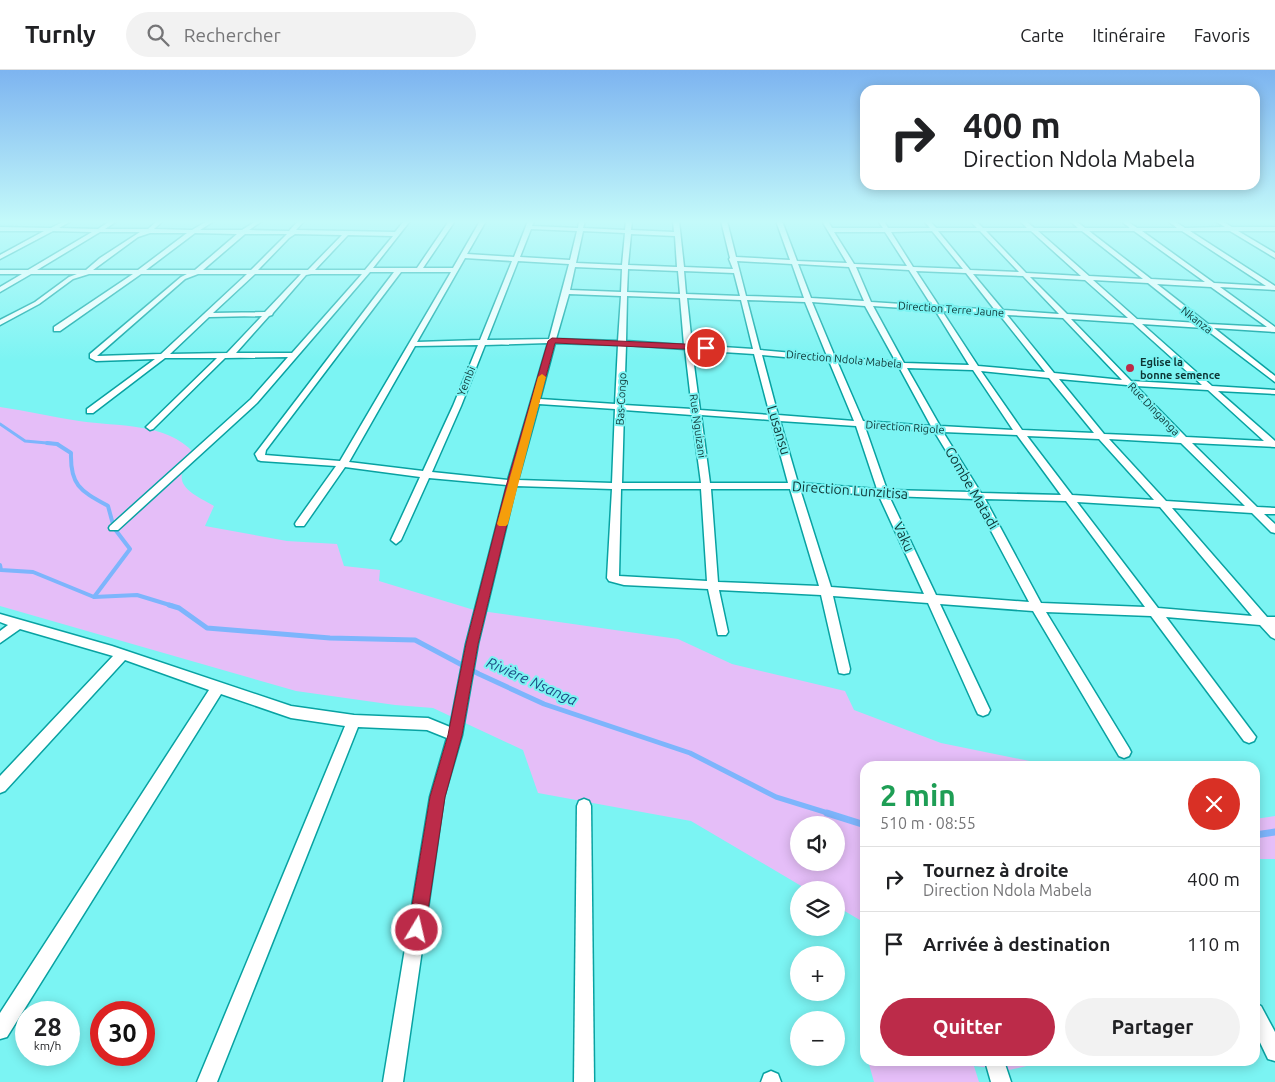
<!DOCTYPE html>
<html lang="fr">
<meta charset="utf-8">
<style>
body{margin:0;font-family:Ubuntu,sans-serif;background:#f2f2f2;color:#202124;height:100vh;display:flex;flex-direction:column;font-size:19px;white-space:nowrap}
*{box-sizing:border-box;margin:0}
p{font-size:16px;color:#757577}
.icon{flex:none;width:28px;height:28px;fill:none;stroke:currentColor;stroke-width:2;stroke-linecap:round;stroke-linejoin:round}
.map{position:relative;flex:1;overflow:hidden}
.sheet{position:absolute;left:860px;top:691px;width:400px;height:305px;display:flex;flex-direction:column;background:#fff;border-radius:15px;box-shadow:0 2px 12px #0003}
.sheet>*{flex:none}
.hud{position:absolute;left:860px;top:15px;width:400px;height:105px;border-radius:15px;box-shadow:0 2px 12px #0003;background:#fff;color:#202124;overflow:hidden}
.controls{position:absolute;left:790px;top:746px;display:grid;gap:10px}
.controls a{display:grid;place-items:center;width:55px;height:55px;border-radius:50%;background:#fff;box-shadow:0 2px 12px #0003;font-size:25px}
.speed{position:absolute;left:15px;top:931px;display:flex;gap:10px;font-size:25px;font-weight:700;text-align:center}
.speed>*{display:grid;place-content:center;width:65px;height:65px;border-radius:50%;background:#fff;box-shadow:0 2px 12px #0003;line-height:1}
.speed small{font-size:12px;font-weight:400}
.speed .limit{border:8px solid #d22;background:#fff;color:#111}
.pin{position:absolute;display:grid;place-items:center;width:42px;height:42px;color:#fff;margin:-21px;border:2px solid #fff;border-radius:50%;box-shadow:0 1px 5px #0007}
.me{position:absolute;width:55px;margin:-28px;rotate:9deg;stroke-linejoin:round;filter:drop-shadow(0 0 4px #0008)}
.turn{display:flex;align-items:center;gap:18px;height:105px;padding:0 20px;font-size:22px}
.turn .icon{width:65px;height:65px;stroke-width:2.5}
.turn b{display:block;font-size:35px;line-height:42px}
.round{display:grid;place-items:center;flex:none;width:52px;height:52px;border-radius:26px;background:#f2f2f2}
.summary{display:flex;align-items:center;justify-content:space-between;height:85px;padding:0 20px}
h1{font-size:30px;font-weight:700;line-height:38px;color:#1e9e55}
.cta{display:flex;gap:10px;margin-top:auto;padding:10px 20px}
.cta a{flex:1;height:58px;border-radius:30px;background:#bc2b49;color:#fff;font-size:20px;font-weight:700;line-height:58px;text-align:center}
.cta a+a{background:#f2f2f2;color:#202124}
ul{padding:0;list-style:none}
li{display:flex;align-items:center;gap:15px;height:65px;padding:0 20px;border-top:1px solid #e0e0e0}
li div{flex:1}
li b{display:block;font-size:19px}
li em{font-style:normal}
header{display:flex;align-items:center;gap:30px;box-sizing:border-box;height:70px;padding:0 25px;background:#fff;border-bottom:1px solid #e0e0e0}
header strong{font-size:24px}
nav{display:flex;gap:28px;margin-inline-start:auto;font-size:18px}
.search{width:350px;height:45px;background:#f2f2f2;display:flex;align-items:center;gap:12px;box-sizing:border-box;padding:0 18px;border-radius:28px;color:#757577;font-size:19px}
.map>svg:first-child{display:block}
.green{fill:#e5bef8;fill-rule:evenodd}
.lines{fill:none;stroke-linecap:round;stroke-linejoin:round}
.stream-far3{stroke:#7db5fc;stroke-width:3}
.stream-far2{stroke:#7db5fc;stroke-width:4}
.stream-far1{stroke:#7db5fc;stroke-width:5}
.stream{stroke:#7db5fc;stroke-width:7}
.street-casing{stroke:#08a2a2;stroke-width:3}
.street{fill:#fff;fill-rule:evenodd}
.route{fill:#bc2b49;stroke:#7a1c2f}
.slow{fill:#f59e0b}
.poi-dot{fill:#bc2b49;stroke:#7bf4f3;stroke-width:2}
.labels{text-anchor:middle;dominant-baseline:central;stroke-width:4;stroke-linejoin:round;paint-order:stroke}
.far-street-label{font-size:11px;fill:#0e3636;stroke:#7bf4f3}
.far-poi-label{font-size:11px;font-weight:bold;fill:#0e3636;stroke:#7bf4f3;text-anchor:start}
.street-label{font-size:14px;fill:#0e3636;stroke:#7bf4f3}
.water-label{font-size:15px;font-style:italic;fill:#1e4d85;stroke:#7bf4f3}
</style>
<header>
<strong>Turnly</strong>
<div class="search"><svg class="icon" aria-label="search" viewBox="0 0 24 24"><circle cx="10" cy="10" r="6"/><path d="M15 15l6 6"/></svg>Rechercher</div>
<nav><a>Carte</a><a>Itinéraire</a><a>Favoris</a></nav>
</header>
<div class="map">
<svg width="1275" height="1012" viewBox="0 0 1275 1012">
<rect width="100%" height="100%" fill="#7bf4f3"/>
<g class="green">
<path d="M0,337C27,341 53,347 79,351C118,357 166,352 194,383C168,413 187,421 214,436L205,456L287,471L337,474L344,496L380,500L379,511L474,540L678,569L732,594L845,621L854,640L941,673L1054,696H865V853L836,836V820H808L691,751L538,723L523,680L433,638L395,635L296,621L0,536ZM799,755H836V792H799Z"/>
<polygon points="1275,746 1275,789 1255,789 1255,749"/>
<polygon points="868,991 1048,991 1009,1000 974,996 979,1012 874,1012"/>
</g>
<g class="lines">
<polyline class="stream-far3" points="0,354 25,371 58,374"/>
<g class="stream-far2">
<path d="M47,373L57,374L71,383C70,416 81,421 108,436L114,458L130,479L94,527"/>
<polyline points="0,495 1,500 33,502 94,527 137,525 173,536"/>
</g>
<polyline class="stream-far1" points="169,535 179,538 207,558 330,568 415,570 479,604 544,634 690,683 776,727 831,744"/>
<g class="stream">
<polyline points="827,743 865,755"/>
<polyline points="1255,765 1275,762"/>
</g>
<g class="street-casing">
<g id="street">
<path d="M64,151H71L59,158L98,159L110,151H117L105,159H148L157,151H163L154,159L192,160L207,151H214L200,160H242L256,151H262L249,160L289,161L298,151H304L296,160L395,162L404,151H410L373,198H417L449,151H455L423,198H453L480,151H486L467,184L514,187L528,151H534L532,156L578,158L579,151H585L583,158L625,160L626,151H632L631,160L674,162L673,151H679L684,197L733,199L729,189L730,188L721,151H727L736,187L790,190L776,151H782L797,191L847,193L822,151H828L832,158H883L878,151H884L888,158H930L924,151H930L936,158H977L970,151H976L983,158H1027L1020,151H1026L1034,158H1078L1070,151H1076L1085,158H1130L1121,151H1127L1137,158H1177L1168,151H1174L1185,158L1225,157L1215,151H1222L1232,157H1275V161H1238L1275,183V188L1230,161H1190L1275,216V220L1220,217L1275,257V262L1214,258L1275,306V312L1204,258L1142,254L1212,316L1275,320V324L1218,321L1275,371V377L1192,373L1257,437L1275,438V444H1264L1275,454V463L1271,462L1252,443L1172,438L1267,547H1275V569L1271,567L1260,555L1166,547L1256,667L1254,671L1249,673L1244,671L1151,546L1046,542L1129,678L1131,682L1129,686L1124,688L1119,686L1033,541L940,534L990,640L988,644L983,646L978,644L976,640L928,533L833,526L850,599L849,603L844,604L839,603L838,599L821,525L719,520L728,562L726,565H718L708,519L624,515L609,511L607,508L612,419L516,416L478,574L462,665L444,727L403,1012H383L430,727L447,668L427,660L358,657L217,1012H197L345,656L291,648L221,624L7,967L0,969V943L209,620L125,590L5,721L0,723V706L113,586L20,559L0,573V561L8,555L0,552V544L112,576L291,636L354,645L428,648L450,657L466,574L507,415L429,408L401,470L396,474L391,470L420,407L345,397L304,456H296L295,454L296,452L336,396L261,391L258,390L255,384L394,202H370L257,333L118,460H110L109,458L110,456L251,329L288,287L225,288L153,359L150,360L146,357L217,288H165L93,343H87V339L155,289L96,291L90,288V284L181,207L187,204H141L60,261H54V257L133,204H89L73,209L39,234L0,255V250L35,232L69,207L77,204H31L0,222V217L22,204H0V200H28L92,162L53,161L0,189V185L44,161H0V157L51,158ZM531,159L577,161L570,190L520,187ZM583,161L625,163L622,195L576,193ZM932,161L963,199L913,197L891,162ZM938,161H980L1019,202L970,200ZM986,161H1031L1081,206L1026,203ZM1038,161H1082L1143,209L1089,206ZM1089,161H1134L1205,212L1151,209ZM1142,161H1182L1266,216L1214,213ZM100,162H140L100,188L86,200H37ZM834,162H885L907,196L854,194ZM150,163H187L138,200H93L138,167ZM195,163L237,164L195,200H146ZM245,164H287L251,200H203ZM295,164L342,165L308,200H258L289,168ZM631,164L675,166L677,197L628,195ZM348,165L393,166L365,200H315ZM465,188L512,191L480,270L417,272ZM518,191L569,194L549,269L487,270ZM737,191L792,194L804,228L746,226ZM798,194L849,197L864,231L811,228ZM575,197L622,199L621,222L570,220ZM856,197L909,200L932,236L871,232ZM628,199L678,201L680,224L627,222ZM684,201L734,203L740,226L686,224ZM916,201L966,203L995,240L939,236ZM401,202H451L340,391L265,385L266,380ZM198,204H247L161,284L97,286L185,209ZM255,204H301L265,242L213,243ZM311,204H362L292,283H236L269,246L272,245L273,243L306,205ZM973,204L1023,206L1059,244L1003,240ZM1030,207L1085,210L1128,248L1067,244ZM1093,210L1148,213L1198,253L1137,249ZM1157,214L1211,217L1267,257L1208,254ZM569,224L621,226L618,271L556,269ZM627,226L680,228L684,275L626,271ZM687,228L741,230L753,279L692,275ZM747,230L805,232L827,286L760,280ZM812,232L865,236L896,292L835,287ZM873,236L935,240L969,295L904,293ZM942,241L999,244L1045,302L978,296ZM1007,245L1063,248L1122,310L1054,303ZM262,246L227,283L170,284L209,247ZM1071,249L1133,253L1202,315L1131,311ZM548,273L508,410L432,402L461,336L485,275ZM555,273L618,275L615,334L540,329ZM478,275L453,336L423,401L349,392L415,276ZM626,275L685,279L692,339L624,335ZM692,280L754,284L770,345L700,340ZM762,285L829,291L854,351L778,345ZM837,291L899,297L931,356L863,351ZM907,298L973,300L1013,360L940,356ZM981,301L1049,308L1094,363L1022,360ZM1059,309L1127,315L1176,367L1104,364ZM1136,316L1208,320L1264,371L1186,367ZM539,334L615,339L612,413L518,410ZM624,340L692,345L701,413H622ZM701,345L771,350L788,413H710ZM780,351L856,356L877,419L798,413ZM865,357L934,361L971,422L887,420ZM943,362L1017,365L1061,425L981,423ZM1027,366L1099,369L1154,430L1072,425ZM1109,369L1181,373L1245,436L1166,431ZM621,419H701L707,511L619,506ZM711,419H790L819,516L718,512ZM800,419L879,426L924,524L831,517ZM889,426L974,429L1029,532L936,525ZM985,429L1066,431L1145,537L1041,533ZM1077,432L1160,437L1252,546L1158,538Z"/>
<polygon points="584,729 589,731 591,736 594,1012 574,1012 577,736 579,731"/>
<polygon points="1255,933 1261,936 1275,962 1275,991 1268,989 1255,962"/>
<polygon points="985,991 1004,991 1011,1012 991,1012"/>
<polygon points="771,1001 778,1004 781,1012 761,1012 764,1004"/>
</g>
</g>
<use href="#street" class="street"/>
</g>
<linearGradient id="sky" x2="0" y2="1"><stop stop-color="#7db4f0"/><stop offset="0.52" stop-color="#c4fafa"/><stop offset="1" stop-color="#c4fafa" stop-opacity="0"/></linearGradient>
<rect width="1275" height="292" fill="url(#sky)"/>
<polygon class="route" points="552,268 706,275 710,278 706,280 555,273 517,413 478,574 462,665 445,727 425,860 423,866 417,869 411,866 408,860 430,727 448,665 466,574 507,413 548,271"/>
<polygon class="slow" points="542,304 546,307 508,454 506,456 499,456 497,454 538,307"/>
<circle class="poi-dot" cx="1130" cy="298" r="5"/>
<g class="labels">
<g class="far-street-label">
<text transform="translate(951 239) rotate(4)">Direction Terre Jaune</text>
<text transform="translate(1197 250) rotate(38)">Nkanza</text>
<text transform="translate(844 289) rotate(5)">Direction Ndola Mabela</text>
<text transform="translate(466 311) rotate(-68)">Yembi</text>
<text transform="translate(621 329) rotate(-87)">Bas-Congo</text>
<text transform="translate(1154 339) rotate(46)">Rue Dinganga</text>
<text transform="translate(698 356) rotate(82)">Rue Nguizani</text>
<text transform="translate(905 357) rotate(4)">Direction Rigole</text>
</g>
<g class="far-poi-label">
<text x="1140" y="292">Eglise la<tspan x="1140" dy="13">bonne semence</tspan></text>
</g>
<g class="street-label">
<text transform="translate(779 360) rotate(73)">Lusansu</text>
<text transform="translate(972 418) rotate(60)">Gombe Matadi</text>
<text transform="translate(850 420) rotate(4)">Direction Lunzitisa</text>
<text transform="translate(904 467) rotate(65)">Vaku</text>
</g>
<g class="water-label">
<text transform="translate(532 611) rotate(24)">Rivière Nsanga</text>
</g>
</g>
</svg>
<div class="controls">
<a><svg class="icon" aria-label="sound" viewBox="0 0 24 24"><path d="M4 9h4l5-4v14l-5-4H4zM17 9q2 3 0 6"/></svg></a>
<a><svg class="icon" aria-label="layers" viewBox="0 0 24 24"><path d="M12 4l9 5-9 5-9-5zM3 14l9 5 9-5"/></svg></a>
<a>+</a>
<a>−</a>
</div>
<div class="speed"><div>28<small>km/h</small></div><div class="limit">30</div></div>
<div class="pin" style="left:706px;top:278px;background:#d93025"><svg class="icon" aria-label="arrive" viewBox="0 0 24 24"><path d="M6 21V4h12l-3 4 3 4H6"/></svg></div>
<svg class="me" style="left:417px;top:860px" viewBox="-20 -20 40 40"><circle r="17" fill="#bc2b49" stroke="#fff" stroke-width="3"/><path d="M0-11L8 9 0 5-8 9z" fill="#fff"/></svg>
<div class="hud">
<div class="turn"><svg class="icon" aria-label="right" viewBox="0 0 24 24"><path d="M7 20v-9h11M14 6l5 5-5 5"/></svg><div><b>400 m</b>Direction Ndola Mabela</div></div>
</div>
<section class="sheet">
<div class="summary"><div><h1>2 min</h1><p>510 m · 08:55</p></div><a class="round" style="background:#d93025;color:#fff"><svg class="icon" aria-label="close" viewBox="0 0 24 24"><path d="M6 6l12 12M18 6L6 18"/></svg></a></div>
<ul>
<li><svg class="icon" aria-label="right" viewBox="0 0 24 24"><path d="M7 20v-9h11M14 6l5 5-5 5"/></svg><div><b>Tournez à droite</b><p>Direction Ndola Mabela</p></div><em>400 m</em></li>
<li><svg class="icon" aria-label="arrive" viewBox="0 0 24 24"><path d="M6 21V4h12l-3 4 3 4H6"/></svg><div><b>Arrivée à destination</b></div><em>110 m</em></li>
</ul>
<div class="cta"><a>Quitter</a><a>Partager</a></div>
</section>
</div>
